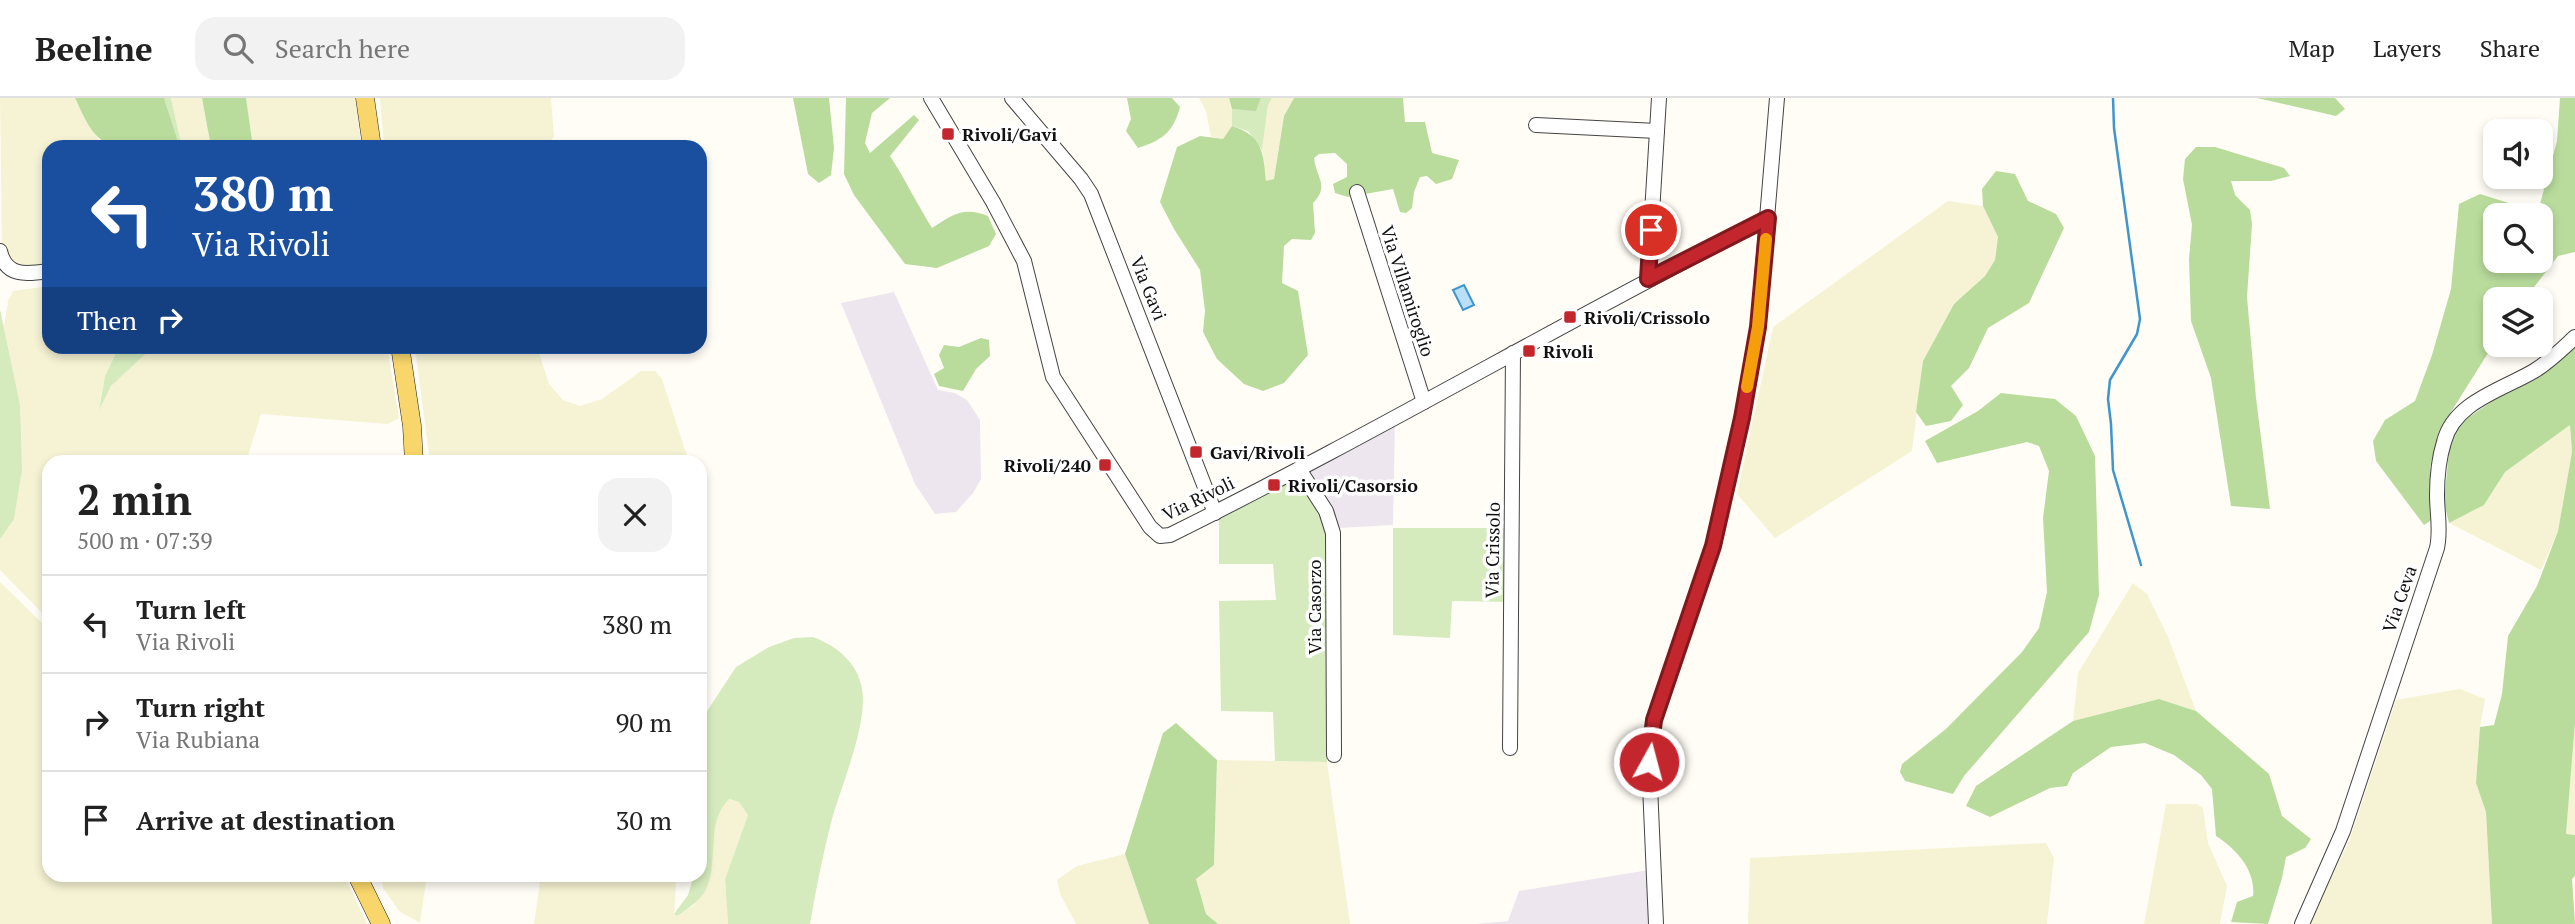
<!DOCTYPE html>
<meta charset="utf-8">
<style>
body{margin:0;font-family:"PT Serif",serif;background:#f2f2f2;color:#222;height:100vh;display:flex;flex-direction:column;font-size:26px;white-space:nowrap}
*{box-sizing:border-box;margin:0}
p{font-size:23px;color:#767676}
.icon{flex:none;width:38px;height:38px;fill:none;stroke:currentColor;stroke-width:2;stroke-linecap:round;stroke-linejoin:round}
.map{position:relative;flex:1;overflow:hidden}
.drawer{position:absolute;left:42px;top:357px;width:665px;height:427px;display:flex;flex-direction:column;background:#fff;border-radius:21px;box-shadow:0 4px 10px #0003}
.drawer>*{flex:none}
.hud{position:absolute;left:42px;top:42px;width:665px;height:214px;border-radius:21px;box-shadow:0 4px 10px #0003;background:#1a4fa0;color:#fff;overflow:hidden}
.controls{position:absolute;left:2483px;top:21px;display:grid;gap:14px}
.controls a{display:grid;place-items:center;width:70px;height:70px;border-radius:14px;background:#fff;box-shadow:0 4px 10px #0003;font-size:35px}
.pin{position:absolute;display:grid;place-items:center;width:60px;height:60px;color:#fff;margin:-30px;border:4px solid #fff;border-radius:50%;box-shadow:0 2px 7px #0007}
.me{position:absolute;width:77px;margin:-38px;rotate:7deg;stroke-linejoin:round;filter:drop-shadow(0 0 5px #0008)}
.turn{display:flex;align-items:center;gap:24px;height:147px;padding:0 35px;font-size:32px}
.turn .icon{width:91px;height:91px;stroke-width:2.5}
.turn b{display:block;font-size:49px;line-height:60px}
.then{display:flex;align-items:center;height:66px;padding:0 35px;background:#0003;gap:14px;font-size:26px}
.round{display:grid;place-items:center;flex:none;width:74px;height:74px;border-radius:21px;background:#f2f2f2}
.head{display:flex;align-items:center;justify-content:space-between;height:119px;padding:0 35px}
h1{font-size:42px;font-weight:800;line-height:52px}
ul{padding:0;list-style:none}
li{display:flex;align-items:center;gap:21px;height:98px;padding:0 35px;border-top:2px solid #e0e0e0}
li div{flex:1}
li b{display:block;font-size:26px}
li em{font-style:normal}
header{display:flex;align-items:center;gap:42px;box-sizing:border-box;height:98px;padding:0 35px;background:#fff;border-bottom:2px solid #e0e0e0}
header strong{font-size:33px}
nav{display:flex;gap:38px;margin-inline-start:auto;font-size:24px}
.search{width:490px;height:63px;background:#f2f2f2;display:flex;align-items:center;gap:18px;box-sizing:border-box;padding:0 24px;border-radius:21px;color:#767676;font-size:26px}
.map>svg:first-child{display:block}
.industrial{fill:#eee6ef}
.farmland{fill:#f6f3d4}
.green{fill:#d5ebbd}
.forest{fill:#b9dc9c;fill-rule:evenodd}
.water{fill:#b9e0f7;stroke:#3f96cf;stroke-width:2}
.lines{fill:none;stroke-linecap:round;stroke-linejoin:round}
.stream{stroke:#3f96cf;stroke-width:2.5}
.minor-casing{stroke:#444;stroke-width:16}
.major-casing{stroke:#222;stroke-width:19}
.minor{stroke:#fff;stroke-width:14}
.major{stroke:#f9d66b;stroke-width:18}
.route-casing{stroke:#7f191e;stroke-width:18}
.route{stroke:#c4262e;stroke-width:12}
.slow{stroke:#f59e0b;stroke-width:12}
.poi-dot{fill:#c4262e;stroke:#fff;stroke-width:2.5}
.labels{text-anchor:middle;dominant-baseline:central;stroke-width:7;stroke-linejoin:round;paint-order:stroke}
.poi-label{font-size:18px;font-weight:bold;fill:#111;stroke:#fff;text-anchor:start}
.street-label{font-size:18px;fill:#111;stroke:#fff}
</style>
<header>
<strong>Beeline</strong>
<div class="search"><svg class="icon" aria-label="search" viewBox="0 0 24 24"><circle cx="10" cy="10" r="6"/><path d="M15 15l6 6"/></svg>Search here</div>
<nav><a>Map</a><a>Layers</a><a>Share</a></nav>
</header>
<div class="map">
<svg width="2575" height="826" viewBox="0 0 2575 826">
<rect width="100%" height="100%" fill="#fffdf5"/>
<g class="industrial">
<polygon points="894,194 938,292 955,295 967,302 980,322 981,381 973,395 956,414 935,416 915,386 841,205"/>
<polygon points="1395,324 1393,427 1338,430 1305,373"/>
<polygon points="1649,772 1652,826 1476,826 1508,823 1519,793"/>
</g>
<g class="farmland">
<polygon points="0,0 75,0 103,49 49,49 49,168 18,169 12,164 2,148"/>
<polygon points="171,0 202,0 211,49 182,49"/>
<polygon points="246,0 357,0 361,49 253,49"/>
<polygon points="380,0 551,0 554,38 546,49 384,49"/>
<polygon points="1199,0 1229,0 1232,11 1232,28 1223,41 1211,39 1206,13"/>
<polygon points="1271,0 1294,0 1284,18 1274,81 1266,84 1262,52 1268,7"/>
<polygon points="1948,103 1983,108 1998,139 1995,162 1985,178 1954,206 1923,263 1912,353 1775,440 1737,396 1773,229"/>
<polygon points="49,188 49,248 119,249 105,278 99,310 111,288 153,249 283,248 283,254 290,249 387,248 399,320 388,326 261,316 246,364 49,364 49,522 0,472 0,212 4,229 8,203 13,193"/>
<polygon points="415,249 537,249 549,286 563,302 580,308 602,301 641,273 655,273 662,281 689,364 430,364"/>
<polygon points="2570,327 2572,354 2558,433 2541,472 2449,425 2484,407 2505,374"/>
<polygon points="0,484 49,532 49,777 344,777 367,826 0,826"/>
<polygon points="2133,485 2147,496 2168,539 2196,613 2159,601 2073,623 2078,575"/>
<polygon points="2460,591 2485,601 2480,629 2476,685 2486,714 2492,826 2309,826 2350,741 2396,602"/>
<polygon points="2575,625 2575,737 2566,736"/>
<polygon points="1217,662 1327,664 1350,826 1218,826 1206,816 1196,780 1214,767"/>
<polygon points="728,701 739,704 748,717 725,781 728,826 534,826 541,777 673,777 676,787 674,816 677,818 694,807 720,710"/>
<polygon points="2166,706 2197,706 2203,710 2208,745 2227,788 2220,826 2144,826"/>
<polygon points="2046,745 2054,760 2047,826 1748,826 1750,760"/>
<polygon points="1125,756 1149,826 1076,826 1060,796 1057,782 1077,768"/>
<polygon points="381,777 427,777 420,825 399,813 383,790"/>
</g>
<g class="green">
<polygon points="164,0 171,0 182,49 176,49 177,40"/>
<polygon points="1261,0 1272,0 1268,7 1262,52 1248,33 1232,28 1232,11 1256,12"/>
<polygon points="0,212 20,307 22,372 14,421 0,441"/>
<polygon points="119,249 153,249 111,288 99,312 105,278"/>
<polygon points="1296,378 1327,424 1327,664 1275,663 1273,614 1221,613 1219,503 1276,502 1273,466 1219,466 1219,417"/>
<polygon points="1393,430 1508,430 1507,504 1452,503 1450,540 1393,537"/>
<path d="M813,539C837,548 858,565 862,591C868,625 842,686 832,721C823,756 816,790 810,826H728L725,781L748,717L739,704L729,701C706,724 718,759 708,787C703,801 689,810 677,818L674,816L688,797L694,777H700V624L736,569L769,549L794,540Z"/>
</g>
<g class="forest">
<path d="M75,0H164L177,40L176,49H123L118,45C95,50 84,18 75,0Z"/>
<polygon points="202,0 246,0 253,49 211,49"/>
<polygon points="793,0 829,0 834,50 831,77 819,85 808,76"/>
<path d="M846,0H890L872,15L865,45L870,55L914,17L919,22L890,58C905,81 917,106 932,130C952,117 963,108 988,118L996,136L989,148L937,170L905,166L854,97L844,76Z"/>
<path d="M1127,0H1172L1180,9C1173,35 1162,42 1138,50L1126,33L1131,21Z"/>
<polygon points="1229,0 1261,0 1256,13 1232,11"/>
<path d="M1294,0H1403L1405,24H1425L1432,55L1459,62L1452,81L1436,86L1427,78L1420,79L1414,94L1412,110L1406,115L1400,114L1393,91L1348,99L1335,95L1333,86L1347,79V66L1335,55L1319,56L1314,60C1316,80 1330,87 1313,105L1315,135L1311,142L1292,141L1284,148L1282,185L1298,193L1308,257L1284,285L1263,293L1244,286L1217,261L1203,234L1205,213L1200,172L1174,131L1160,104L1177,49L1200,38L1223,41L1232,28C1263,38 1263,54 1266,83L1274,81L1284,18Z"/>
<polygon points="2257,0 2335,0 2345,11 2336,18"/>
<path d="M2560,0H2575V154L2558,158L2525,201H2496L2495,244L2439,333L2430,369L2433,421L2424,427L2376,363L2373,343L2385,322L2415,303L2432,257L2451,191L2459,106L2480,96L2528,111L2540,106L2557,43ZM2496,117H2541V163H2496Z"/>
<polygon points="2196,49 2215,49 2284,70 2290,78 2271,83 2231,83 2235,97 2250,112 2252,126 2247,199 2256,300 2270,411 2231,408 2211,280 2191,223 2189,161 2192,127 2183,81 2185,61"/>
<polygon points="1996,73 2015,76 2028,103 2056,116 2064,130 2029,205 1988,230 1969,270 1951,288 1963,307 1951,323 1926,328 1916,314 1923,263 1954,206 1985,178 1995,162 1998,139 1983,108 1982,91"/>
<polygon points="981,240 989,242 990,258 976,271 963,293 939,288 934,276 944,270 939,257 944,247 959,249"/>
<polygon points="2575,249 2575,625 2566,736 2575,737 2575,778 2572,781 2575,826 2492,826 2486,714 2476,685 2480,629 2494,627 2502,596 2508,538 2537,488 2558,433 2572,354 2570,327 2505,374 2484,407 2449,425 2444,405 2449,353 2459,326 2494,302 2535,282"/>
<polygon points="2001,295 2055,301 2076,318 2095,358 2099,497 2089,534 1964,678 1953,696 1905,683 1900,674 1902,666 1946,631 2022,554 2039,530 2047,494 2043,420 2049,373 2039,348 2027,344 1937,365 1925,343 1978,313"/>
<path d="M2159,601L2196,613L2269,676L2282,718L2311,741L2305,750L2286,759L2282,780L2268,826L2231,824L2237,804L2253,798C2256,772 2236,751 2216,738L2212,691L2201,677L2174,657L2145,645L2111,649L2073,675L2067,688L2050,690L1990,719L1966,708L1976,688L2073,623Z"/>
<polygon points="1176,625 1217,662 1214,767 1196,781 1206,816 1218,826 1149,826 1125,756 1163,635"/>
</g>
<polygon class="water" points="1464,187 1474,207 1463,212 1453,192"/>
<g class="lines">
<polyline class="stream" points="2113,0 2114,30 2140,221 2137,236 2110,282 2108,301 2111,326 2113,372 2141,467"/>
<g class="minor-casing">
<g id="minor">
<path d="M931,0L993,104L1024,163L1053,279L1150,429L1160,438L1170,437C1372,337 1567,222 1768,120"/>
<polyline points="1012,0 1081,81 1091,96 1215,415"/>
<polyline points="1536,27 1657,33"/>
<polyline points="1357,94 1424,304"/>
<path d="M0,153C6,180 28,176 49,173"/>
<polyline points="1648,181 1659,0"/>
<polyline points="1299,371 1326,413 1333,435 1334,657"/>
<polyline points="1510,650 1513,255"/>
<polyline points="1656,826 1649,664 1654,622 1713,448 1742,320 1758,229 1777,0"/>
<path d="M2302,826L2343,733L2437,450C2441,432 2437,415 2437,397C2437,380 2439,360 2444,344C2454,304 2502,292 2534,273C2549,264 2562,251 2575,239"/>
</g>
</g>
<g class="major-casing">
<g id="major">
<polyline points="365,0 372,49"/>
<polyline points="400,248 412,328 414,364"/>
<polyline points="357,777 381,826"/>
</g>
</g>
<use href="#minor" class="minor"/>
<use href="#major" class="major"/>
</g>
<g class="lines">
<g class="route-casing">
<polyline id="route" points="1649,664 1654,622 1713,448 1742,320 1758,229 1768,120 1648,181 1651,132"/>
</g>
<use href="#route" class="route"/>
<polyline class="slow" points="1747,289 1758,229 1766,141"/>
</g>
<g class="poi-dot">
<rect x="941" y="29" width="14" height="14" rx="3.5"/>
<rect x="1563" y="212" width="14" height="14" rx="3.5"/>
<rect x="1522" y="246" width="14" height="14" rx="3.5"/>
<rect x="1189" y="347" width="14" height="14" rx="3.5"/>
<rect x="1098" y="360" width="14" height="14" rx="3.5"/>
<rect x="1267" y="380" width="14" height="14" rx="3.5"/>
</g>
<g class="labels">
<g class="poi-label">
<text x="962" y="36">Rivoli/Gavi</text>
<text x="1584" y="219">Rivoli/Crissolo</text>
<text x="1543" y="253">Rivoli</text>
<text x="1210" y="354">Gavi/Rivoli</text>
<text x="1091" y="367" text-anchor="end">Rivoli/240</text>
<text x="1288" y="387">Rivoli/Casorsio</text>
</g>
<g class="street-label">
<text transform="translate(1149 190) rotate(68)">Via Gavi</text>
<text transform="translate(1408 193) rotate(72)">Via Villamiroglio</text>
<text transform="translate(1198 400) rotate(-26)">Via Rivoli</text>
<text transform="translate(1492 452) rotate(-89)">Via Crissolo</text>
<text transform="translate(2399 501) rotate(-71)">Via Ceva</text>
<text transform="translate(1314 509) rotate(-90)">Via Casorzo</text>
</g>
</g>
</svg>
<div class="controls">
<a><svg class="icon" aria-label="sound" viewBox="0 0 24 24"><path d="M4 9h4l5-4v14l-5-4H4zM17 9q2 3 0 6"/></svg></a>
<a><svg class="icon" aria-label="search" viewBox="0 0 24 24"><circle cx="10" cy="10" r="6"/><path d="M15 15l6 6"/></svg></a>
<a><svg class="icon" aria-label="layers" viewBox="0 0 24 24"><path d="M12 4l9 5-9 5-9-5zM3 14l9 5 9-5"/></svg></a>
</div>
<div class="pin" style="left:1651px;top:132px;background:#d93025"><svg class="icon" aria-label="arrive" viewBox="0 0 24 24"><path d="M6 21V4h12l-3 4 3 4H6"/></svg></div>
<svg class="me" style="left:1649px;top:664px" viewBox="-20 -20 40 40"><circle r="17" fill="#c4262e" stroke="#fff" stroke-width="3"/><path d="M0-11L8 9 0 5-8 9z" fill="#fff"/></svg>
<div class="hud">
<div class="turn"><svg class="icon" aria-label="left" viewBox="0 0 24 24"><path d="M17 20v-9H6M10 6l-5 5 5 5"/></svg><div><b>380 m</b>Via Rivoli</div></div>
<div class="then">Then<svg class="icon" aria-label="right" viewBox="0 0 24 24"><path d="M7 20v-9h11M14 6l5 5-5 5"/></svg></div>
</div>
<section class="drawer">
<div class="head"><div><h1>2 min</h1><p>500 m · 07:39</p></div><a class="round"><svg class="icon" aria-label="close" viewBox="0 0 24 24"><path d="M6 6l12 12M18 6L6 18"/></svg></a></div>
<ul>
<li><svg class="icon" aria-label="left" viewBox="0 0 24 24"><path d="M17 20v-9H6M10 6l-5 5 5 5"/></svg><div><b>Turn left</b><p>Via Rivoli</p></div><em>380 m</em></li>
<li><svg class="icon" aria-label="right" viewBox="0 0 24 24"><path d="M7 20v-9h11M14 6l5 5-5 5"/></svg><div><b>Turn right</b><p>Via Rubiana</p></div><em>90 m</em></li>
<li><svg class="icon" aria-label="arrive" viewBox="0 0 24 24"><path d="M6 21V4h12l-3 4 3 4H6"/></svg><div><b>Arrive at destination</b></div><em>30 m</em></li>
</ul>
</section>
</div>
